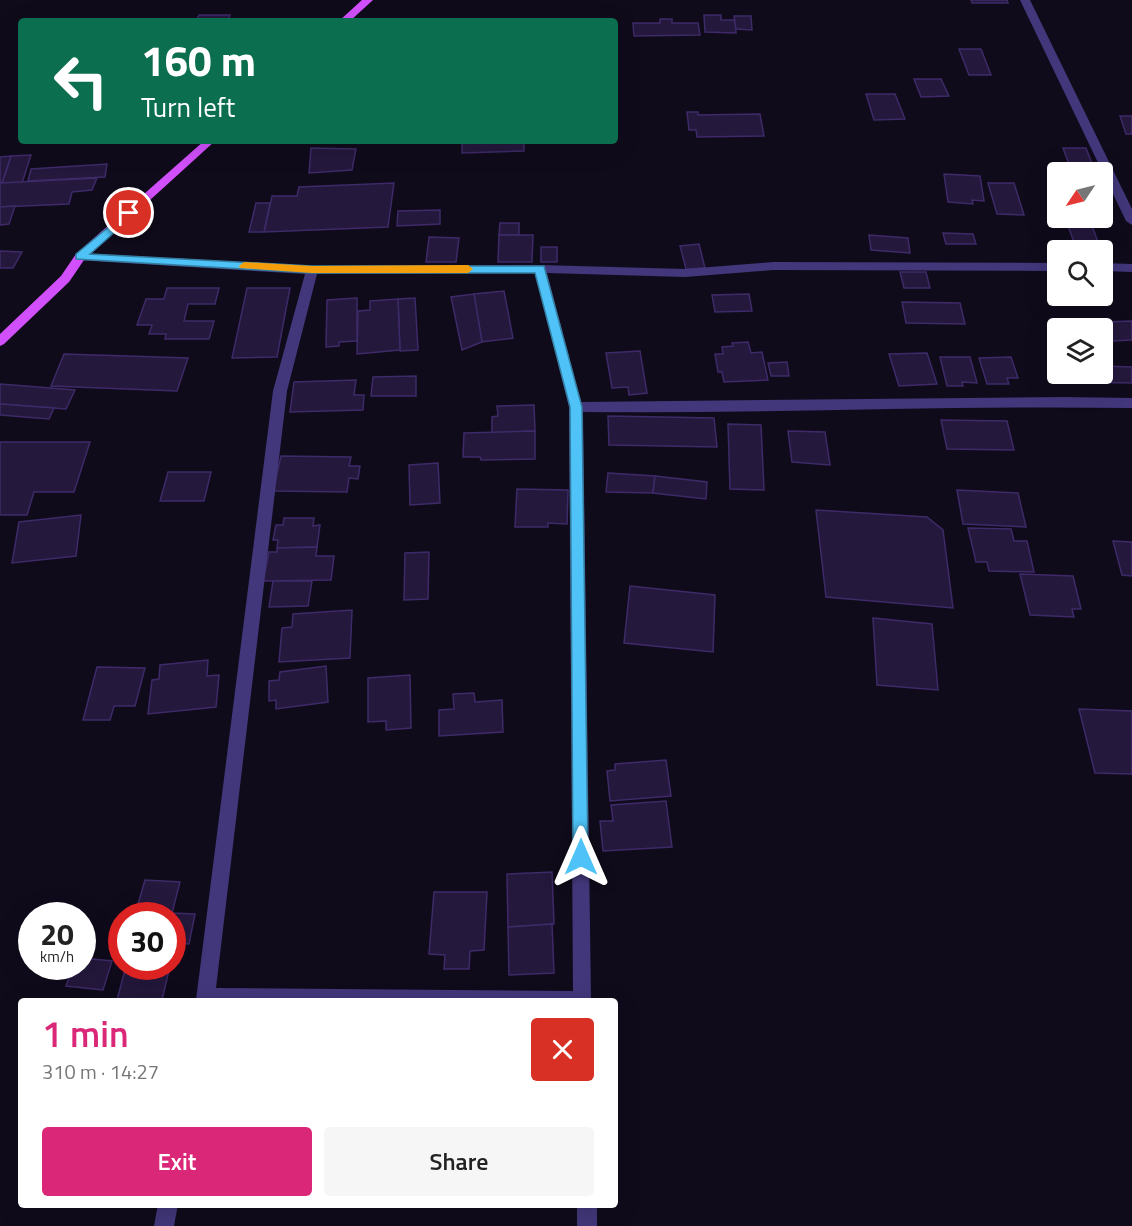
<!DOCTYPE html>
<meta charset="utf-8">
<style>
body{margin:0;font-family:"Titillium Web",sans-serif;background:#f6f6f6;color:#222;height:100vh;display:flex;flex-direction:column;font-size:22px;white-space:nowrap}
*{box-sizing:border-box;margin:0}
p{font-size:20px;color:#767676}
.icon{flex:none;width:33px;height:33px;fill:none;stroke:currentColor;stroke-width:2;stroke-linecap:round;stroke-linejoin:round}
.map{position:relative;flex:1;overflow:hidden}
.sheet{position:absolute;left:18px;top:998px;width:600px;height:210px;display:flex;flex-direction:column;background:#fff;border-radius:6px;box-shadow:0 6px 24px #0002}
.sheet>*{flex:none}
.hud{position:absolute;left:18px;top:18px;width:600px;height:126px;border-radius:6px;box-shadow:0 6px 24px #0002;background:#0b6e4f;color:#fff;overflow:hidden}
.needle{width:39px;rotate:235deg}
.fabs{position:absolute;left:1047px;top:162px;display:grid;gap:12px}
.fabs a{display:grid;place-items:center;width:66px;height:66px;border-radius:6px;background:#fff;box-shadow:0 6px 24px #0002;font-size:30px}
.speed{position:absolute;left:18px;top:902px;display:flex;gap:12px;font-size:30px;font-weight:700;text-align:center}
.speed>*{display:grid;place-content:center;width:78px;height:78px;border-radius:50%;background:#fff;box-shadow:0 6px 24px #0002;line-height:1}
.speed small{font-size:15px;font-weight:400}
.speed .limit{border:9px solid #d22;background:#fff;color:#111}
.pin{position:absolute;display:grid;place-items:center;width:51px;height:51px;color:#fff;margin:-26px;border:3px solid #fff;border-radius:50%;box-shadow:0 2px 6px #0007}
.me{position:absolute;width:66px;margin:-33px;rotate:0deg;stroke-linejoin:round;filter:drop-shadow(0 0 4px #0008)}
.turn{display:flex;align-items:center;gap:21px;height:126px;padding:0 24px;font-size:27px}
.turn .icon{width:78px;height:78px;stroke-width:2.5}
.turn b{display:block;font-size:42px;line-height:51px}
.round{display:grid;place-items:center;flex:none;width:63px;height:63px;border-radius:6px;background:#f6f6f6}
.headline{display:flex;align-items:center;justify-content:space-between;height:102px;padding:0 24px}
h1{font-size:36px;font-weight:600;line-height:45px;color:#db2777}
.button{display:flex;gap:12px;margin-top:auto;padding:12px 24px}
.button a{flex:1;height:69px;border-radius:6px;background:#db2777;color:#fff;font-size:24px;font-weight:600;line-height:69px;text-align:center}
.button a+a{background:#f6f6f6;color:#222}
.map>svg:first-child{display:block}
.building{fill:#24183c;stroke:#3e2a68;stroke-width:1.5}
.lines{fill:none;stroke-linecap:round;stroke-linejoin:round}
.minor{fill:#42377a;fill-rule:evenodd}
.primary{fill:#d250fc;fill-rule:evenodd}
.route{fill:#4fc3f7;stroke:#337fa1;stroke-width:1.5}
.slow{fill:#f59e0b}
</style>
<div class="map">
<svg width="1132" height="1226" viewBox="0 0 1132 1226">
<rect width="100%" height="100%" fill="#100b1b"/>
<g class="building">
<polygon points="971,0 1007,0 1008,3 972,3"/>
<polygon points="199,15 230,15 228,21 196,21"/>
<polygon points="704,15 721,15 721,20 735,20 736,33 705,32"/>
<polygon points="734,16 751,16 752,30 736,29"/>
<polygon points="660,19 672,19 672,23 698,23 700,35 634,36 633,23 660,23"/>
<polygon points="959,49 981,49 991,75 969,75"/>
<polygon points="914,79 941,79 949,96 921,97"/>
<polygon points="866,94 895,94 905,119 874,120"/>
<polygon points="687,112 698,112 698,115 760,114 764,136 697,137 696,130 689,130"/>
<polygon points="1120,116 1132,116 1132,134 1126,134"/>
<polygon points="462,141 524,141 524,151 462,153"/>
<polygon points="311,148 356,149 352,170 309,173"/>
<polygon points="1063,148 1086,148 1095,172 1072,172"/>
<polygon points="31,155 22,183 2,183 11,156"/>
<polygon points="11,156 2,183 0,183 0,157"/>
<polygon points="107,164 105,177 28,181 31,169"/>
<polygon points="944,174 980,176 984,201 972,200 973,204 948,202"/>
<polygon points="97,178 92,190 72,192 69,204 0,207 0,183"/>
<polygon points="394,183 388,227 264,232 272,196 297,196 299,187"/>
<polygon points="988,183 1014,183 1024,215 997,214"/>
<polygon points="256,203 270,203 264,232 249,232"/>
<polygon points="15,206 9,224 0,225 0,207"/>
<polygon points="440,210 440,224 397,226 398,211"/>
<polygon points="1065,218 1089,218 1101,250 1077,250"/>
<polygon points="500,223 519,223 519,235 499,235"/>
<polygon points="943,233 973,234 976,244 946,244"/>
<polygon points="499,235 533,235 532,262 498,262"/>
<polygon points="869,235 908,238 910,253 871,250"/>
<polygon points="429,237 459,238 456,262 426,262"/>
<polygon points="699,244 705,268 686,269 680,246"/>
<rect x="541" y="247" width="16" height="15"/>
<polygon points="0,251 22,252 13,268 0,268"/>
<polygon points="900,272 926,272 930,288 904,288"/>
<polygon points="167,288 219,288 215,304 188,304 184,321 214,321 209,339 165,339 166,334 149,334 152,325 137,325 146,299 164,299"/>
<polygon points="247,288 290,288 277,357 232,358"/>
<polygon points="504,291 513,338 482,342 474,294"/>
<polygon points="474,294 482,342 462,350 451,297"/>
<polygon points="749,294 752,311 715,312 712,295"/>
<polygon points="357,298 357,341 339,342 339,346 326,347 327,300"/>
<polygon points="415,298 418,350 400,351 398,299"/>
<polygon points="398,299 400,350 357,354 358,311 370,310 370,301"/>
<polygon points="902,302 960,303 965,324 906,323"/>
<polygon points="1132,321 1132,340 1112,341 1104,322"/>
<polygon points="748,342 751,353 762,352 768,380 724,382 722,372 718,372 715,354 723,354 722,347 733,346 732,343"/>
<polygon points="640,351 647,393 629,395 628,387 612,388 606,353"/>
<polygon points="927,353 937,384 899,386 889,354"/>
<polygon points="64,354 188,358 177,391 51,386"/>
<polygon points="940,357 970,357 977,383 962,382 963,386 947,386"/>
<polygon points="1011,357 1018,378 1007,378 1009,384 987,384 979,358"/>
<polygon points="787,362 789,376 771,376 768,363"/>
<polygon points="1102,366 1132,367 1132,383 1079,382 1076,374 1102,374"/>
<polygon points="416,376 416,396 371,396 373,377"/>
<polygon points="356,380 354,395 364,395 363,410 290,412 294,382"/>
<polygon points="0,384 75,390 66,409 0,404"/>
<polygon points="0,404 54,408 49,419 0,415"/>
<polygon points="534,405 535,431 492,433 492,417 498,416 497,406"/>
<polygon points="608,416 714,418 717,447 609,445"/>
<polygon points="941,420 1007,421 1014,450 947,449"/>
<polygon points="728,424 761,425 764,490 730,489"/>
<polygon points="535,431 535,459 481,460 480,457 463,457 464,433"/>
<polygon points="788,431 825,432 830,465 792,462"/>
<polygon points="0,442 90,442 74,492 34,492 27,515 0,515"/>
<polygon points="281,456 351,457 349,466 360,466 358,479 349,478 347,492 273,491"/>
<polygon points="438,463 440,503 410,505 409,465"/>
<polygon points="168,472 211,472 204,501 160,501"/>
<polygon points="608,473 655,476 653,493 606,492"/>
<polygon points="655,476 707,482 706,499 653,493"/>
<polygon points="517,489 568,490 567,524 548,523 548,527 515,527"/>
<polygon points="957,490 1018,493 1026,527 963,524"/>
<polygon points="816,510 927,517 943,530 953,608 826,597"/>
<polygon points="81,515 76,556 12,563 19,522"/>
<polygon points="284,518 314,518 313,526 320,525 317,547 277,548 278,540 273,540 276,525 283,525"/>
<polygon points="968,528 1011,529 1014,541 1027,541 1034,572 989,571 987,562 976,562"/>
<polygon points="1113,541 1132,542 1132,576 1122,575"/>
<polygon points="317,547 316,556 334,556 331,580 263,581 269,552 277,552 277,548"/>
<polygon points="429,552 428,599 404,600 405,553"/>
<polygon points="1020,574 1073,576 1081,609 1072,609 1074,617 1030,615"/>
<polygon points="273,581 312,581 308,606 269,607"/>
<polygon points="630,586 715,595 713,652 624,643"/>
<polygon points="352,610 350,658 279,662 282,628 292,627 293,614"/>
<polygon points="873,618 932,624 938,690 877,685"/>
<polygon points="208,660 207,676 219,675 216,707 148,714 152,680 159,679 160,665"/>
<polygon points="326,666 328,702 276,709 276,700 269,701 269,681 279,680 280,672"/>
<polygon points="97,667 145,668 135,706 114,706 110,720 83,720"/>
<polygon points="410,675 411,728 386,730 386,721 368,722 368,678"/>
<polygon points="474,693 475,702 502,700 503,732 439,736 439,710 454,709 453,694"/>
<polygon points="1079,709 1132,711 1132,774 1095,773"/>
<polygon points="666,760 671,796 610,801 607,771 615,770 615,764"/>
<polygon points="666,801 672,847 603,851 600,821 613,821 611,805"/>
<polygon points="552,872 554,924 508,927 507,874"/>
<polygon points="145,880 180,882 172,913 195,914 189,944 172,943 172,915 135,914"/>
<polygon points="434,892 487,892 484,950 470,951 469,969 444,969 445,955 429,954"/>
<polygon points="552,924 554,973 509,975 508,927"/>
<polygon points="82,958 112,961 103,990 66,986 73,966 82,966"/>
<polygon points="126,966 170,966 162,1000 117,1000"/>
</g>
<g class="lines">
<g class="minor">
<polygon points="1020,0 1030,0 1132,209 1132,225 1126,221"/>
<path d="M80,253L312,266L540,265L685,269L773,262L1058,263V271L773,270L685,277L547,273L581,402L1063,397L1132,398V408C949,405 766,414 583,412L591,1000H196L273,391L305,274L76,260L74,257ZM535,273L569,407L573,991L216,988L287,391L317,274Z"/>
<polygon points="1102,263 1132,264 1132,272 1102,271"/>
<polygon points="158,1204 178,1204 174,1226 154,1226"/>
<rect x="577" y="1204" width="20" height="22"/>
</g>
<g class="primary">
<polygon points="362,0 373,0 350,21 339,21"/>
<polygon points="204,141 215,141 84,260 69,282 4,344 0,346 0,334 61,276 76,254"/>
</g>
</g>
<polygon class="route" points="129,210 133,211 133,216 90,254 312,266 544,266 582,407 588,857 586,863 581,865 575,863 573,857 570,407 535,273 312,273 76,259 76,254"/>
<polygon class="slow" points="244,262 312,266 468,265 473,269 468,273 312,273 240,268 239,266"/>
</svg>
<div class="fabs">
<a><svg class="needle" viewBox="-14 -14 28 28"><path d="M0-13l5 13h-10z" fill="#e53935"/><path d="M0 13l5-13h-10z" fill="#767676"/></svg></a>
<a><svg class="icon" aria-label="search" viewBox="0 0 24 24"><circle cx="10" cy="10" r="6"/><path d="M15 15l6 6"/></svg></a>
<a><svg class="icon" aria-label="layers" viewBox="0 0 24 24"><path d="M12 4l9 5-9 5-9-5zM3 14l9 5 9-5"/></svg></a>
</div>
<div class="speed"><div>20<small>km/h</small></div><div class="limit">30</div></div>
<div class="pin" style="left:129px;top:213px;background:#d93025"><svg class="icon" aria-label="arrive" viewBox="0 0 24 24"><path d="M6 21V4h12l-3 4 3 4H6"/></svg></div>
<svg class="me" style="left:581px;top:857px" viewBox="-20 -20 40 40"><path d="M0-17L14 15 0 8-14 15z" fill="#4fc3f7" stroke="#fff" stroke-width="4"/></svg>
<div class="hud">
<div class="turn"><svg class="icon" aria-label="left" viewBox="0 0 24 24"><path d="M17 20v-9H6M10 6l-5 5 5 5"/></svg><div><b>160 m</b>Turn left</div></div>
</div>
<section class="sheet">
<div class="headline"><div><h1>1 min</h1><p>310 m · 14:27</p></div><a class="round" style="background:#d93025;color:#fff"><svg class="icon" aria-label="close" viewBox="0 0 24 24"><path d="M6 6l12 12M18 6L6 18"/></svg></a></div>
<div class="button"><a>Exit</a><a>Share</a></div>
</section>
</div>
